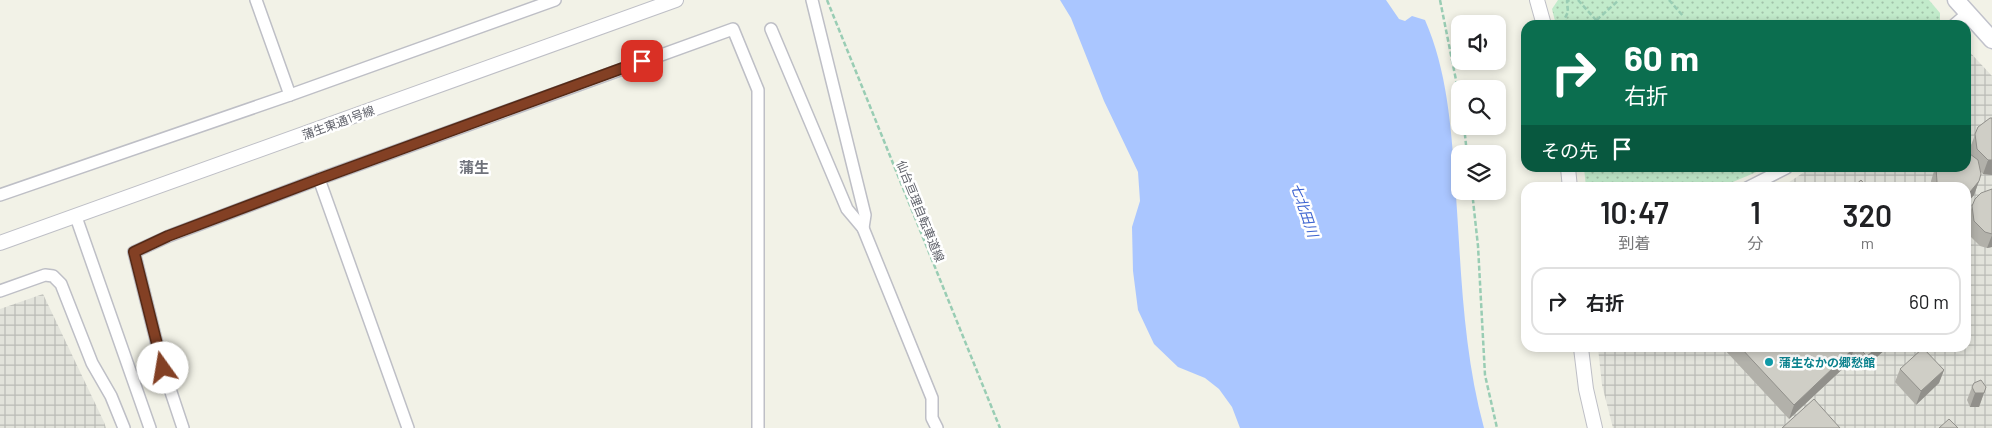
<!DOCTYPE html>
<html lang="ja">
<meta charset="utf-8">
<style>
body{margin:0;font-family:Barlow,"Noto Sans JP",sans-serif;background:#f2f2f2;color:#202124;height:100vh;display:flex;flex-direction:column;font-size:19px;white-space:nowrap}
*{box-sizing:border-box;margin:0}
p{font-size:16px;color:#757577}
.icon{flex:none;width:28px;height:28px;fill:none;stroke:currentColor;stroke-width:2;stroke-linecap:round;stroke-linejoin:round}
.map{position:relative;flex:1;overflow:hidden}
.details{position:absolute;left:1521px;top:182px;width:450px;height:170px;display:flex;flex-direction:column;background:#fff;border-radius:15px;box-shadow:0 2px 8px #0003}
.details>*{flex:none}
.banner{position:absolute;left:1521px;top:20px;width:450px;height:152px;border-radius:15px;box-shadow:0 2px 8px #0003;background:#0b6e4f;color:#fff;overflow:hidden}
.fabs{position:absolute;left:1451px;top:15px;display:grid;gap:10px}
.fabs a{display:grid;place-items:center;width:55px;height:55px;border-radius:10px;background:#fff;box-shadow:0 2px 8px #0003;font-size:25px}
.pin{position:absolute;display:grid;place-items:center;width:42px;height:42px;color:#fff;margin:-21px;border-radius:10px;box-shadow:0 2px 8px #0006}
.me{position:absolute;width:55px;margin:-28px;rotate:347deg;stroke-linejoin:round;filter:drop-shadow(0 0 4px #0008)}
.turn{display:flex;align-items:center;gap:18px;height:105px;padding:0 20px;font-size:22px}
.turn .icon{width:65px;height:65px;stroke-width:2.5}
.turn b{display:block;font-size:35px;line-height:42px}
.then{display:flex;align-items:center;height:48px;padding:0 20px;background:#0003;gap:10px;font-size:19px}
.eta{display:flex;justify-content:space-evenly;align-items:center;height:85px;text-align:center}
.eta b{font-size:30px;font-weight:600;line-height:35px}
ul{padding:0;list-style:none}
li{display:flex;align-items:center;gap:15px;height:68px;margin:0 10px 8px;padding:0 10px;border:2px solid #e0e0e0;border-radius:15px}
li div{flex:1}
li b{display:block;font-size:19px}
li em{font-style:normal}
.map>svg:first-child{display:block}
.industrial{fill:url(#industrial-grid)}
.park{fill:url(#park-dots)}
.water{fill:#aac6ff}
.lines{fill:none;stroke-linecap:round;stroke-linejoin:round}
.minor-casing{stroke:#bebfc6;stroke-width:14}
.tertiary-casing{stroke:#bebfc6;stroke-width:16}
.secondary-casing{stroke:#c1c2cb;stroke-width:19}
.path{stroke:#99cdb4;stroke-width:2.5;stroke-dasharray:5 2.5;stroke-linecap:butt}
.minor{stroke:#fff;stroke-width:11}
.tertiary{stroke:#fff;stroke-width:14}
.secondary{stroke:#fff;stroke-width:16}
.wall{fill:#b2b1aa}
.shaded-wall{fill:#91908b}
.building{fill:#cfcec6;stroke:#91908b}
.route-casing{stroke:#552a17;stroke-width:12}
.route{stroke:#834024;stroke-width:9}
.culture-dot{fill:#0f9aa8;stroke:#fff;stroke-width:2}
.labels{text-anchor:middle;dominant-baseline:central;stroke-width:5;stroke-linejoin:round;paint-order:stroke}
.street-label{font-size:12px;fill:#5e6069;stroke:#fff}
.culture-label{font-size:12px;font-weight:bold;fill:#0d838f;stroke:#fff;text-anchor:start}
.water-label{font-size:14px;font-style:italic;fill:#3e64d0;stroke:#fff}
.quarter-label{font-size:15px;font-weight:bold;fill:#6f727b;stroke:#fff}
</style>
<div class="map">
<svg width="1992" height="428" viewBox="0 0 1992 428">
<defs>
<pattern id="industrial-grid" width="8" height="8" patternUnits="userSpaceOnUse" patternTransform="scale(1.25)"><rect width="8" height="8" fill="#e2e3db"/><path d="M0 4h8M4 0v8" fill="none" stroke="#babbb6"/></pattern>
<pattern id="park-dots" width="8" height="8" patternUnits="userSpaceOnUse" patternTransform="scale(1.25)"><rect width="8" height="8" fill="#c2ebcb"/><path d="M2 2h.1M6 6h.1" fill="none" stroke="#a1c2a9" stroke-width="1.8" stroke-linecap="round"/></pattern>
</defs>
<rect width="100%" height="100%" fill="#f2f2e7"/>
<g class="industrial">
<polygon points="1966,48 1992,76 1992,428 1613,428 1602,385 1598,348 1966,348 1966,188 1782,187 1810,168 1966,168"/>
<polygon points="43,294 104,422 106,428 0,428 0,309"/>
</g>
<g class="park">
<polygon points="1558,0 1929,0 1940,13 1940,24 1939,25 1556,25 1552,9"/>
<polygon points="1584,168 1766,168 1721,187 1586,187"/>
</g>
<path class="water" d="M1060,0H1386L1399,19L1405,21L1412,16L1425,20C1447,70 1451,126 1455,180C1461,263 1462,347 1484,428H1240L1232,407L1219,389L1205,378L1178,367L1154,344L1138,310L1133,271L1132,227L1140,201L1138,172L1104,101L1071,18Z"/>
<g class="lines">
<g class="minor-casing">
<g id="minor">
<polyline points="256,0 290,95"/>
<polyline points="812,0 865,215 863,228"/>
<polyline points="1954,25 1968,13"/>
<polyline points="771,29 847,209 863,228 932,398 932,418 937,428"/>
<polyline points="319,179 408,428"/>
<polyline points="1747,188 1786,168"/>
<polyline points="0,195 290,95 555,0"/>
<polyline points="76,217 150,428"/>
<polyline points="0,291 45,275 53,276 61,284 92,363 111,396 124,428"/>
<polyline points="183,428 163,368 134,252 169,236 319,179 733,29 758,90 758,428"/>
</g>
</g>
<g class="tertiary-casing">
<g id="tertiary">
<polyline points="1537,0 1544,25"/>
<polyline points="1568,168 1570,188"/>
<polyline points="0,243 676,0"/>
<polyline points="1581,348 1586,389 1595,428"/>
</g>
</g>
<g class="secondary-casing">
<polyline id="secondary" points="1956,0 1992,40"/>
</g>
<g class="path">
<polyline points="827,0 1000,428"/>
<polyline points="1440,0 1460,100"/>
<polyline points="1578,0 1596,20 1597,25"/>
<polyline points="1669,0 1683,16"/>
<polyline points="1566,25 1565,18 1568,12 1567,1 1571,0"/>
<polyline points="1591,25 1619,0"/>
<polyline points="1464,126 1467,154"/>
<polyline points="1472,191 1478,246 1485,375 1497,428"/>
</g>
<use href="#minor" class="minor"/>
<use href="#tertiary" class="tertiary"/>
<use href="#secondary" class="secondary"/>
</g>
<g class="wall">
<polygon points="1978,127 1992,175 1983,174 1980,171 1979,181 1974,195 1966,204 1966,188 1932,188 1931,181 1935,168 1971,155 1970,148"/>
<polygon points="1992,189 1992,247 1987,248 1980,246 1969,235 1967,220 1975,199"/>
<polygon points="1723,348 1887,348 1862,370 1851,358 1850,362 1789,419"/>
<polygon points="1900,369 1944,370 1939,383 1916,405 1895,382"/>
<polygon points="1972,387 1986,387 1979,407 1970,407 1967,400"/>
</g>
<g class="shaded-wall">
<polygon points="1988,160 1992,160 1992,175 1983,174"/>
<polygon points="1979,181 1974,195 1966,204 1966,193"/>
<polygon points="1992,235 1992,247 1987,248"/>
<polygon points="1854,348 1850,362 1789,419 1794,405"/>
<polygon points="1877,348 1887,348 1862,370 1867,356"/>
<polygon points="1944,370 1939,383 1916,405 1921,391"/>
<polygon points="1986,387 1979,407 1970,407 1975,393"/>
</g>
<g class="building">
<polygon points="1990,118 1992,118 1992,160 1988,160 1977,149 1975,134 1978,127"/>
<polygon points="1966,151 1978,160 1981,174 1979,181 1970,192 1966,193 1966,188 1943,188 1937,182 1936,168 1966,168"/>
<polygon points="1861,180 1868,188 1852,188"/>
<polygon points="1992,189 1992,234 1985,232 1974,221 1972,206 1975,199 1981,193"/>
<polygon points="1741,348 1854,348 1794,405"/>
<polygon points="1859,348 1877,348 1867,356"/>
<polygon points="1923,348 1944,370 1921,391 1900,369"/>
<polygon points="1981,380 1986,387 1984,393 1975,393 1972,387 1974,383"/>
<polygon points="1814,399 1840,428 1782,428"/>
<polygon points="1949,419 1958,428 1939,428"/>
</g>
<g class="lines">
<g class="route-casing">
<polyline id="route" points="163,368 134,252 168,236 319,179 642,61"/>
</g>
<use href="#route" class="route"/>
</g>
<circle class="culture-dot" cx="1769" cy="362" r="5"/>
<g class="labels">
<g class="street-label">
<text transform="translate(338 122) rotate(-20)">蒲生東通1号線</text>
<text transform="translate(921 211) rotate(68)">仙台亘理自転車道線</text>
</g>
<g class="culture-label">
<text x="1779" y="362">蒲生なかの郷愁館</text>
</g>
<g class="water-label">
<text transform="translate(1305 210) rotate(71)">七北田川</text>
</g>
<g class="quarter-label">
<text x="474" y="167">蒲生</text>
</g>
</g>
</svg>
<div class="fabs">
<a><svg class="icon" aria-label="sound" viewBox="0 0 24 24"><path d="M4 9h4l5-4v14l-5-4H4zM17 9q2 3 0 6"/></svg></a>
<a><svg class="icon" aria-label="search" viewBox="0 0 24 24"><circle cx="10" cy="10" r="6"/><path d="M15 15l6 6"/></svg></a>
<a><svg class="icon" aria-label="layers" viewBox="0 0 24 24"><path d="M12 4l9 5-9 5-9-5zM3 14l9 5 9-5"/></svg></a>
</div>
<div class="pin" style="left:642px;top:61px;background:#d93025"><svg class="icon" aria-label="arrive" viewBox="0 0 24 24"><path d="M6 21V4h12l-3 4 3 4H6"/></svg></div>
<svg class="me" style="left:163px;top:368px" viewBox="-20 -20 40 40"><circle r="19" fill="#fff"/><path d="M0-13L10 11 0 6-10 11z" fill="#834024"/></svg>
<div class="banner">
<div class="turn"><svg class="icon" aria-label="right" viewBox="0 0 24 24"><path d="M7 20v-9h11M14 6l5 5-5 5"/></svg><div><b>60 m</b>右折</div></div>
<div class="then">その先<svg class="icon" aria-label="arrive" viewBox="0 0 24 24"><path d="M6 21V4h12l-3 4 3 4H6"/></svg></div>
</div>
<section class="details">
<div class="eta">
<div><b>10:47</b><p>到着</p></div>
<div><b>1</b><p>分</p></div>
<div><b>320</b><p>m</p></div>
</div>
<ul>
<li><svg class="icon" aria-label="right" viewBox="0 0 24 24"><path d="M7 20v-9h11M14 6l5 5-5 5"/></svg><div><b>右折</b></div><em>60 m</em></li>
</ul>
</section>
</div>
